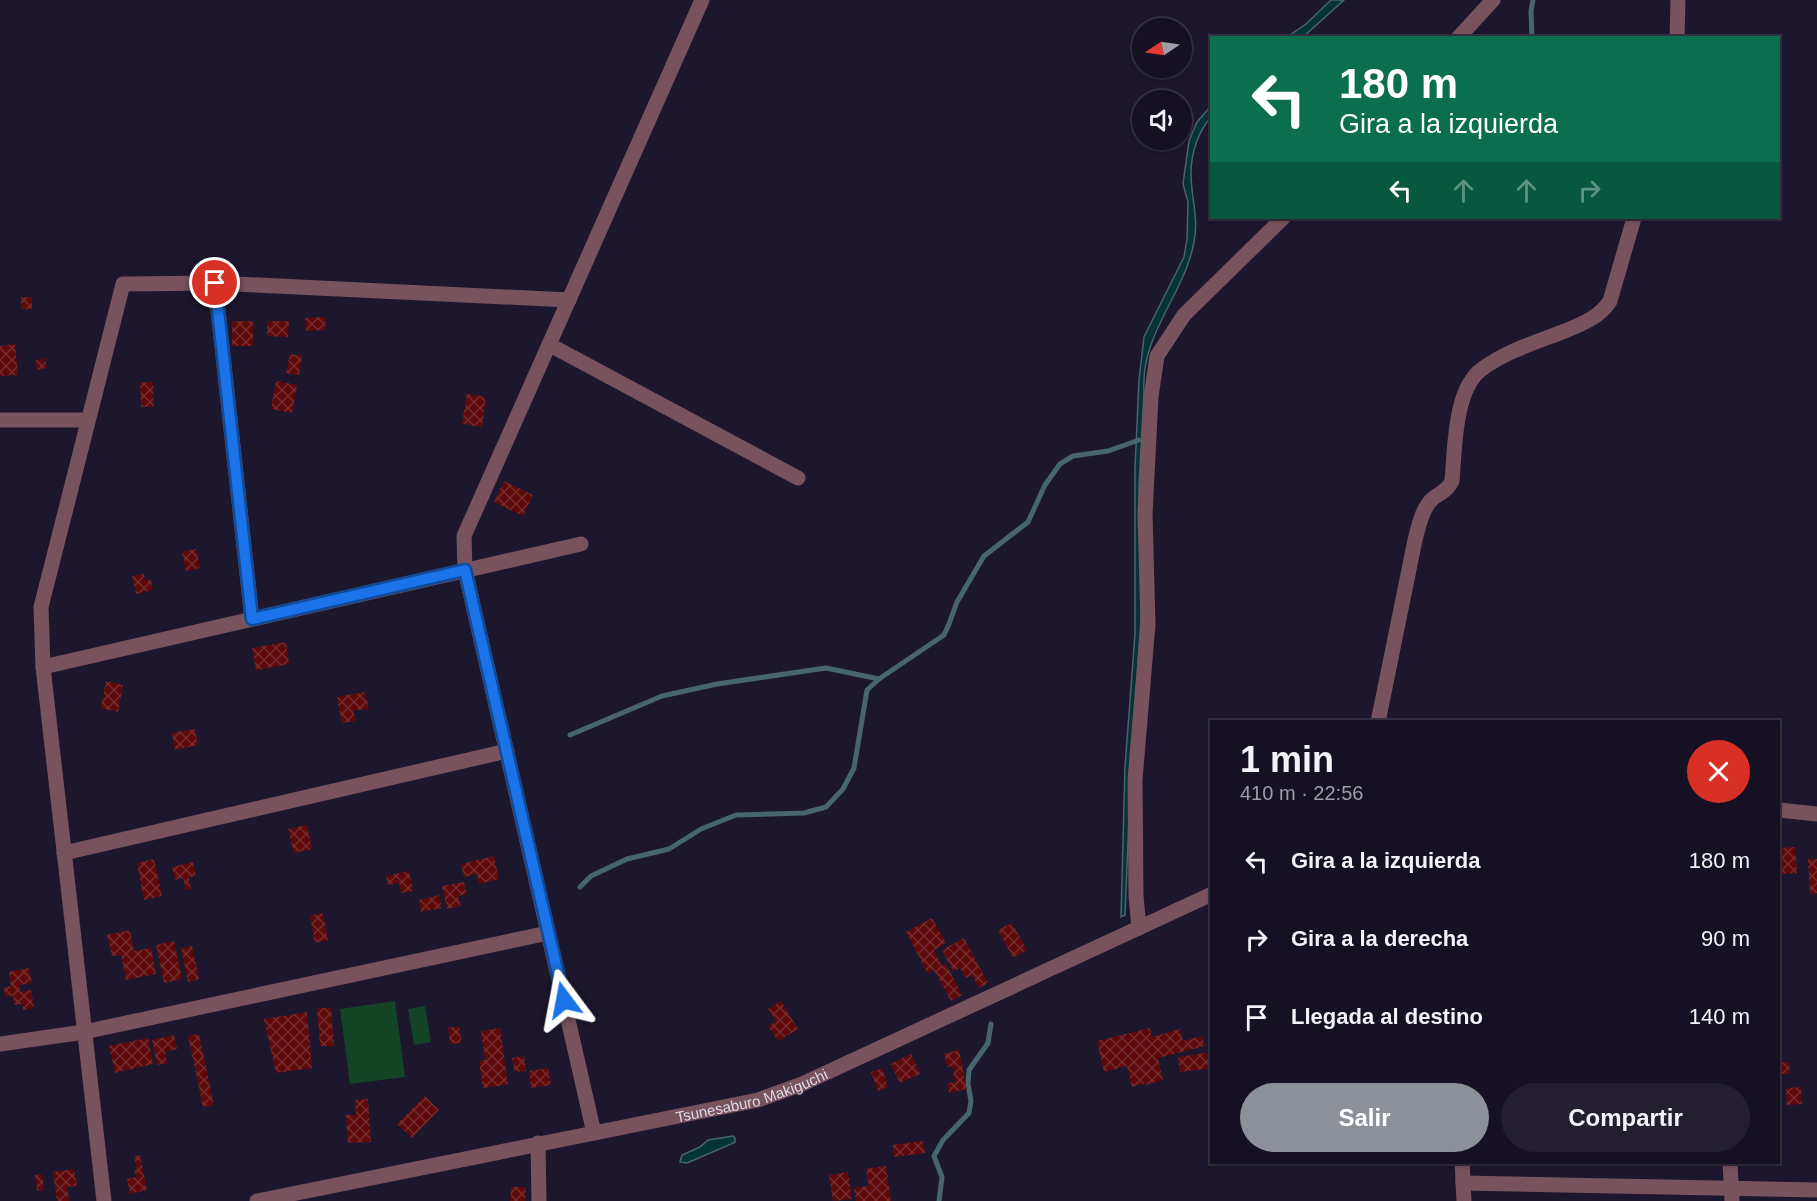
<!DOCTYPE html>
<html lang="es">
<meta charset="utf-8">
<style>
body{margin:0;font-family:Helvetica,sans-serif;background:#231f2f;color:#f1f3f6;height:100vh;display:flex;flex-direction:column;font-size:22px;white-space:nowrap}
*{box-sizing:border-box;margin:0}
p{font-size:20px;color:#9e9da5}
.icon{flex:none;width:33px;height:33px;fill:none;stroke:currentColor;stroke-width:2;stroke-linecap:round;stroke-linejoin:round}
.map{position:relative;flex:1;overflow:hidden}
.side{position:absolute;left:1210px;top:720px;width:570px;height:444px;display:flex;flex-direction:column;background:#161122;border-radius:0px;box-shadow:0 2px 4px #0004,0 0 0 2px #353140}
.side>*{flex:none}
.guide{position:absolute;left:1210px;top:36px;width:570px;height:183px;border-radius:0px;box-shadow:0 2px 4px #0004,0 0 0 2px #353140;background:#0b6e4f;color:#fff;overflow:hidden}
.needle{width:39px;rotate:257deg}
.controls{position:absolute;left:1132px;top:18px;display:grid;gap:12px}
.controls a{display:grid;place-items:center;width:60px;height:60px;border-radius:50%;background:#161122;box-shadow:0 2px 4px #0004,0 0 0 2px #353140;font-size:30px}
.pin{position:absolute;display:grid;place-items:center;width:51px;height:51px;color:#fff;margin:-26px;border:3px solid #fff;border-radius:50%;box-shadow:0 2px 6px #0007}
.me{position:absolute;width:66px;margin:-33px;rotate:347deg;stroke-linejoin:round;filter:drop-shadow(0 0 4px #0008)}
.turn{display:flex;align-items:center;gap:21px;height:126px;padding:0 30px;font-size:27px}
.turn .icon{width:78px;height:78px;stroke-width:2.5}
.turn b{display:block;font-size:42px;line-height:51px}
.lanes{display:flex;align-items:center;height:57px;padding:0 30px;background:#0003;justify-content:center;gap:30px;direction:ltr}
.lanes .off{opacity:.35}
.round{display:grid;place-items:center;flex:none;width:63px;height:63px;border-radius:32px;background:#231f2f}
.summary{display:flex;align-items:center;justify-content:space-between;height:102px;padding:0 30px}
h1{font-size:36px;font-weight:700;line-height:45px}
.action{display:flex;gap:12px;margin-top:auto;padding:12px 30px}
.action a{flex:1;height:69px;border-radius:36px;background:#8c9099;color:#fff;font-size:24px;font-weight:700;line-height:69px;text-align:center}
.action a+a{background:#231f2f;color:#f1f3f6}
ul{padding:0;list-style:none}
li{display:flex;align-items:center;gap:18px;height:78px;padding:0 30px}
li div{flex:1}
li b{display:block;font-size:22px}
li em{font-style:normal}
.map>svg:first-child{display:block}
.grass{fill:#134426}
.water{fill:#063338;stroke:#46656d;stroke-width:1.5}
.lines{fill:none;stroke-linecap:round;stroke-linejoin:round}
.stream{stroke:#46656d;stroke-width:5}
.building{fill:url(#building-cross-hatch)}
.minor{stroke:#78525d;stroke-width:15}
.route-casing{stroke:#114b97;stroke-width:15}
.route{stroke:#1a73e8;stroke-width:10}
.labels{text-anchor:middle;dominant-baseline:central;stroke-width:6;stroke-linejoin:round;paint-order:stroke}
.street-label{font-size:15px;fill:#dddae9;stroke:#1d172d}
</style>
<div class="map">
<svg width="1817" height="1201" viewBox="0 0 1817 1201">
<defs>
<pattern id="building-cross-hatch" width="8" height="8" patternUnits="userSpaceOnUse" patternTransform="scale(1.5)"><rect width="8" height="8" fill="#5e090a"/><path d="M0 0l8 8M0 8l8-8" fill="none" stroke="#752c2e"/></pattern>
</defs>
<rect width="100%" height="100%" fill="#1d172d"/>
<g class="grass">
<polygon points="395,1001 405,1077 350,1084 340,1009"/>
<polygon points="425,1006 431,1042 414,1045 408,1009"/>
</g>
<g class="water">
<polygon points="1331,0 1344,0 1303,37 1287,37 1306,24"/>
<path d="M1212,105V116C1198,131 1191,153 1191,174C1191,197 1199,219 1194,242C1184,296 1140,334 1144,392L1139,486L1142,604L1131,768L1125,915L1121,917L1125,767L1135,634V468L1139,380L1144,337L1184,257L1187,239L1188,202L1183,184L1189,141L1197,122Z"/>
<polygon points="733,1136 735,1138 735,1142 731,1144 687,1163 680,1162 682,1155 700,1147 708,1140"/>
</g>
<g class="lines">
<g class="stream">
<polyline points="1532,38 1531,11 1533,0"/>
<polyline points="570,735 662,696 717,684 826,668 879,679"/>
<polyline points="580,887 591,876 627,859 669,849 701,829 736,815 804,813 826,807 843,789 854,768 867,690 879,679 944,635 949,624 957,602 984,556 1028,522 1045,485 1060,464 1073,456 1108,451 1139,440"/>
<polyline points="939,1201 942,1177 934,1156 943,1140 969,1113 971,1101 968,1084 969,1070 988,1043 991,1024"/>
</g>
</g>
<g class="building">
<rect x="21" y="297" width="11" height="12"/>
<polygon points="325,317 326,330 306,331 305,318"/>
<rect x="232" y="321" width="21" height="25"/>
<polygon points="267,321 289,321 288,337 267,336"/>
<polygon points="15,344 18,375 0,376 0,346"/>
<polygon points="290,354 302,356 299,375 286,373"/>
<polygon points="45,358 47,368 37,370 35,361"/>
<polygon points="276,381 297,385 292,413 271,409"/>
<polygon points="153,382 154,407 141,407 140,383"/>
<polygon points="467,394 486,397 482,427 462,424"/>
<polygon points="504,481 533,495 523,516 494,502"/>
<polygon points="196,549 200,568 186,571 182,552"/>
<polygon points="144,574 145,581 151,580 153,590 136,594 132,576"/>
<polygon points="286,642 289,664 256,670 252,648"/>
<polygon points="106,681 123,685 118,712 101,708"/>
<polygon points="365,692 369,709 353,710 356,721 342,723 337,697"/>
<polygon points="195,729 198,745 175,750 172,733"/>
<polygon points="307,825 312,849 294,853 288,829"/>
<polygon points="1795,847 1797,873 1779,874 1779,848"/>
<polygon points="494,856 499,879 479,884 477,874 464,877 461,864"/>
<polygon points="154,859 162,896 144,900 137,863"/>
<polygon points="1808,859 1817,859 1817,893 1810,894"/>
<polygon points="193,862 196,876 189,877 191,889 186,890 183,878 175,880 172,867"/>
<polygon points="409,871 413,891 401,893 399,883 388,885 386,876"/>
<polygon points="464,882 467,894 458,896 461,906 447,909 442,886"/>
<polygon points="439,895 442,908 421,912 419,900"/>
<polygon points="323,913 328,940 315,943 310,916"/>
<polygon points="932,918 946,943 934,950 942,966 946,964 962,995 951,1001 934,970 928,974 906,932"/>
<polygon points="1012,923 1027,950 1013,958 998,930"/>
<polygon points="130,930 134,951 151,948 156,974 126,980 121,955 112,956 107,935"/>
<polygon points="964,938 988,983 979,988 972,975 966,978 960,968 953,971 942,950"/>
<polygon points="174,941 182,979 164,983 156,945"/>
<polygon points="192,946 199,979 188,982 181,948"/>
<polygon points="29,968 32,983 19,985 20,992 31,990 34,1008 23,1010 23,1004 15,1005 13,996 5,997 4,988 11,986 9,972"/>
<polygon points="781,1001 798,1029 778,1041 768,1026 776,1021 768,1009"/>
<polygon points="317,1008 331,1008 334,1046 320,1046"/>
<polygon points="307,1012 312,1068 276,1073 264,1019"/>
<polygon points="459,1026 462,1043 450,1044 448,1028"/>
<polygon points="500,1028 508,1085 483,1088 479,1061 485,1060 481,1031"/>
<polygon points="1150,1028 1152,1037 1180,1029 1183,1041 1202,1036 1205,1046 1158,1058 1163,1080 1146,1085 1146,1083 1132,1087 1127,1066 1104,1072 1097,1041"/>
<polygon points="199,1034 214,1105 203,1107 188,1036"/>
<polygon points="174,1035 177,1049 165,1052 167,1063 157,1065 152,1040"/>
<polygon points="148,1038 153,1064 115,1073 109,1046"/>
<polygon points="959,1050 967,1089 949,1093 947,1083 955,1082 952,1066 947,1067 944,1054"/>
<polygon points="1212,1052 1212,1068 1180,1072 1178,1057"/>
<polygon points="911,1054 920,1074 900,1083 891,1064"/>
<polygon points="524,1056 526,1071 515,1072 512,1058"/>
<polygon points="1789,1062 1790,1074 1779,1074 1779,1063"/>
<polygon points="548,1068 551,1085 531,1088 529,1071"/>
<polygon points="882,1068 888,1087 878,1091 871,1072"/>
<polygon points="1801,1087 1802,1104 1787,1105 1786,1088"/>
<polygon points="425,1096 439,1110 412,1138 397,1124"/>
<polygon points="368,1099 371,1142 348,1143 346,1115 356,1115 355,1100"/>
<polygon points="923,1141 925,1153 894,1157 893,1145"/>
<polygon points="140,1155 147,1190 130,1194 127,1179 136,1177 134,1170 137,1169 134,1156"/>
<polygon points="886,1166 891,1201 856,1201 854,1188 869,1186 866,1169"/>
<polygon points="74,1169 77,1186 67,1187 69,1201 57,1201 53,1172"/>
<polygon points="848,1172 852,1199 833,1201 829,1175"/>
<polygon points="42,1174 44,1190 37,1191 35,1175"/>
<polygon points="511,1187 526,1187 525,1201 510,1201"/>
</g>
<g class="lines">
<g class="minor">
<polyline points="1458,38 1493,0"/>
<polyline points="1677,38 1678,0"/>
<polyline points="215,283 252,619"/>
<polyline points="550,345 798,478"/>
<polyline points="0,420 87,420"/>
<polyline points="43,667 581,544"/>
<path d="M1378,722L1415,540C1418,528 1421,514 1428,504C1435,493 1445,495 1452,481C1455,449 1454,389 1482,369C1506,351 1537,342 1565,331C1582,324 1600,317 1610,301L1634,218"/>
<polyline points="1779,810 1817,814"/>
<polyline points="64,853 507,751"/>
<polyline points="1139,928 1136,896 1135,780 1148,624 1145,514 1151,397 1157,356 1184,315 1283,218"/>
<polyline points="0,1044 84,1032 548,933"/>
<polyline points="594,1133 465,570 464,536 702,0"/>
<polyline points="538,1143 539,1201"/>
<polyline points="1462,1162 1464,1201"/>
<polyline points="1730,1162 1732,1201"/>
<polyline points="1463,1183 1817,1190"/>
<polyline points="104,1201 43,667 41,607 123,284 215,283 569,300"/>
<path id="s1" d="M257,1201L758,1100L802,1084L1212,894"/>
</g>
</g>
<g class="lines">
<g class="route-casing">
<polyline id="route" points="215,283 252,619 465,570 564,1000"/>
</g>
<use href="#route" class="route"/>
</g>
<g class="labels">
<g class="street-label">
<text stroke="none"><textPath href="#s1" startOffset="506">Tsunesaburo Makiguchi</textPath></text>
</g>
</g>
</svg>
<div class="controls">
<a><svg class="needle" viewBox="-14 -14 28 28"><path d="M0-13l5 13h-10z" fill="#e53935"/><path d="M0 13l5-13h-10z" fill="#9e9da5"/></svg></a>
<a><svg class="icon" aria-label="sound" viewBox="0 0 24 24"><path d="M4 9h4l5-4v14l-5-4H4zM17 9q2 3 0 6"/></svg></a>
</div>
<div class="pin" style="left:215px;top:283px;background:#d93025"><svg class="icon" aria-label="arrive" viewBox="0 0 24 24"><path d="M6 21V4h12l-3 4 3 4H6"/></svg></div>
<svg class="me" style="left:564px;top:1000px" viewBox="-20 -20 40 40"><path d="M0-17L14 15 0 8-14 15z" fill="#1a73e8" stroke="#fff" stroke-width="4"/></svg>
<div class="guide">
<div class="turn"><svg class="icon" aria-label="left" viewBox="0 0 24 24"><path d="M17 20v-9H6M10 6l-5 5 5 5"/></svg><div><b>180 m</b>Gira a la izquierda</div></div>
<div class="lanes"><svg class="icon" aria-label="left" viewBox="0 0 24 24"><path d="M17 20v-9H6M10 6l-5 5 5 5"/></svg><svg class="icon off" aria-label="ahead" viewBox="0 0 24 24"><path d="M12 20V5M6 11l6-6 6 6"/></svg><svg class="icon off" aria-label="ahead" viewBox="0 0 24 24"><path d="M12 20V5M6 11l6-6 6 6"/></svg><svg class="icon off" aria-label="right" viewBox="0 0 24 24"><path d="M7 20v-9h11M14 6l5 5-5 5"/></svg></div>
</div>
<section class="side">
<div class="summary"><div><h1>1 min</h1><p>410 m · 22:56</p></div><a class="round" style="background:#d93025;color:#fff"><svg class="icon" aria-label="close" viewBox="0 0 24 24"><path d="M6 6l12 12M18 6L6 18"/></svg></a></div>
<ul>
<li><svg class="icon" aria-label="left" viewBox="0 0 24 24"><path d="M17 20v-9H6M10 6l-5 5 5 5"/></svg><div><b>Gira a la izquierda</b></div><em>180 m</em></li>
<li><svg class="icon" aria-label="right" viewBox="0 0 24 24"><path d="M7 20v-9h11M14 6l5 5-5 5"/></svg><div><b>Gira a la derecha</b></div><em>90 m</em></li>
<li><svg class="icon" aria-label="arrive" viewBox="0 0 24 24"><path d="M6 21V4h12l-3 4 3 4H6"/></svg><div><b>Llegada al destino</b></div><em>140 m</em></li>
</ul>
<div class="action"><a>Salir</a><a>Compartir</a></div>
</section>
</div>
